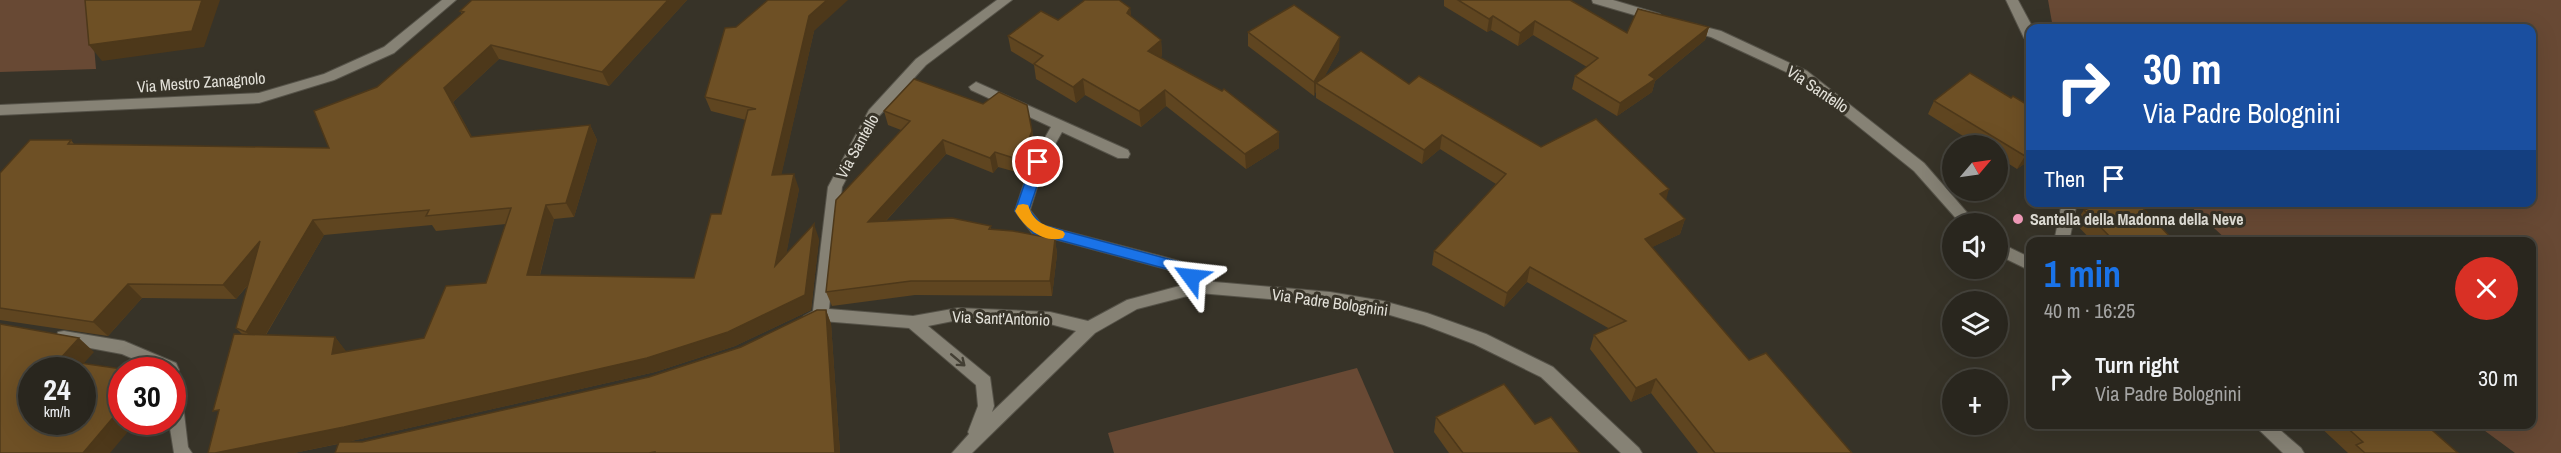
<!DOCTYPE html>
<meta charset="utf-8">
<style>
body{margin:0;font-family:"Archivo Narrow",sans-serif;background:#35322b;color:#f1f3f6;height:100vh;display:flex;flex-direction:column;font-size:22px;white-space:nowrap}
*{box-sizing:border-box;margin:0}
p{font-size:20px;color:#a5a5a4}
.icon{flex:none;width:33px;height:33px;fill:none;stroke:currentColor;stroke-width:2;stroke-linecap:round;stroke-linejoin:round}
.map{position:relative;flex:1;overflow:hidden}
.drawer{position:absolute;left:2026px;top:237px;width:510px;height:192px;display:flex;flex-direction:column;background:#29261e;border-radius:12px;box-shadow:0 6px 24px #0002,0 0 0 2px #45433c}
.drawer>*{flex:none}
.top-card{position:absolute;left:2026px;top:24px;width:510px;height:183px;border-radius:12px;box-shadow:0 6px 24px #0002,0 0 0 2px #45433c;background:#1a4fa0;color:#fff;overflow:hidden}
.needle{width:39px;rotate:61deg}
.tools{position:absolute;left:1942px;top:135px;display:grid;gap:12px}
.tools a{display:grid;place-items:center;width:66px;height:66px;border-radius:50%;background:#29261e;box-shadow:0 6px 24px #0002,0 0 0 2px #45433c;font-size:30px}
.speed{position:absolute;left:18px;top:357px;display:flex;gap:12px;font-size:30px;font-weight:700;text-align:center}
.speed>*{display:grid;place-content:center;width:78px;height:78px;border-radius:50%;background:#29261e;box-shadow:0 6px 24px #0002,0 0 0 2px #45433c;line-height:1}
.speed small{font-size:15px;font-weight:400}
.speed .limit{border:9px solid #d22;background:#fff;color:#111}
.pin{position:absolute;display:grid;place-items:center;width:51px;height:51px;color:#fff;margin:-26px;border:3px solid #fff;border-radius:50%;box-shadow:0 2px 6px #0007}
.me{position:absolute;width:66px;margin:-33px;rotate:300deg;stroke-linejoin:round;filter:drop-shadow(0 0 4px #0008)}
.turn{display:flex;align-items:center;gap:21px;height:126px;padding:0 18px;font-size:27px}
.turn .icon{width:78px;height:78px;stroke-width:2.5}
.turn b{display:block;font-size:42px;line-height:51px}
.then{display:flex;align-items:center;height:57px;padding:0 18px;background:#0003;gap:12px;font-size:22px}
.round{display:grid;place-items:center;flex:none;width:63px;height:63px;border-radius:32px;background:#35322b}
.head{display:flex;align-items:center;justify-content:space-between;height:102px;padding:0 18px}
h1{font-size:36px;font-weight:700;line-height:45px;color:#1a73e8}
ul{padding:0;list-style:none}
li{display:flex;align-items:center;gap:18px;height:78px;padding:0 18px}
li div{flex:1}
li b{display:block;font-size:22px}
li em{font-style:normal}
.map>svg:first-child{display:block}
.green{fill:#684934}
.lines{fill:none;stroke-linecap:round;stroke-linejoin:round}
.lane-casing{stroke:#555248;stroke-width:2}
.street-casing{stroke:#555248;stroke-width:2}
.lane{fill:#868275;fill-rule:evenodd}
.street{fill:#868275;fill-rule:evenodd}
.wall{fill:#5f4520;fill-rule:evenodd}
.shaded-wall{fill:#4d381a}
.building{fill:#6e5025;stroke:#4d381a;stroke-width:1.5;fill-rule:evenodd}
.oneway{stroke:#433f34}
.route{fill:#1a73e8;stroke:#114b97;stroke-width:1.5}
.slow{fill:#f59e0b}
.poi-dot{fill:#ef9ab8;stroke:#373328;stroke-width:2}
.labels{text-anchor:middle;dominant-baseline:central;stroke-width:6;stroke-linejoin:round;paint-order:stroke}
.street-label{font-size:16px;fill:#e3e1d9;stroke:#373328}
.poi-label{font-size:16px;font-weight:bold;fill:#e3e1d9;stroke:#373328;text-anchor:start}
</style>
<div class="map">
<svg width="2561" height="453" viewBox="0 0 2561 453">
<rect width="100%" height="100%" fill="#373328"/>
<g class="green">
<polygon points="0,0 90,0 96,69 0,72"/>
<polygon points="2048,0 2561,0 2561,453 2515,453 2477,425 2532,424 2532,242 2228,241 2187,203 2532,202 2532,28 2053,28"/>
<polygon points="1357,368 1394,453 1114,453 1108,433"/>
</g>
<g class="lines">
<g class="lane-casing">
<polygon id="lane" points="976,82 1128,150 1130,154 1128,158 1118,158 1062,132 1043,166 1033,166 1031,162 1051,127 971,90 969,87"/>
</g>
<g class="street-casing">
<g id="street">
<polygon points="442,0 456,0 394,53 334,80 259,103 0,115 0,105 259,93 324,74 384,47"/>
<path d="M997,0H1012L926,65L879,116L842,187L829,309L913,316L958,308L1050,312L1088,321L1127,300L1187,284L1177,272L1032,233L1015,211L1031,162L1038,157L1045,162L1030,210L1042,225L1187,263L1203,281L1330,292L1383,301L1427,313L1486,334L1553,367L1639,448L1642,453H1621L1541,377L1474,344L1424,325L1383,313L1330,304L1199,293L1137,309L1095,333L972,453H952L969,434L968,432L978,406L976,385L909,328L822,321L810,326L804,324L802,320L804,316L813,311L828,187L869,110L916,59ZM958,320L1050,324L1076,331L992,412L994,406L990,377L928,326Z"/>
<polygon points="1592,0 1613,0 1660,14 1662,17 1655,21 1593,3"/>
<polygon points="2006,0 2018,0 2033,28 2031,28 2031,42 2024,38"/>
<polygon points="1690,23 1721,31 1807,71 1924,163 1977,224 1961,224 1914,171 1797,77 1711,37 1685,30 1683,27"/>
<polygon points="2062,202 2077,202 2069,242 2054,242"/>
<polygon points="1998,242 2031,258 2031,271 1998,255"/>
<polygon points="64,331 124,341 176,363 179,370 177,374 180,379 188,447 192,453 174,453 169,422 172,422 172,370 159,370 122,354 58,342 56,337 58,332"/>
<polygon points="2253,424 2273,424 2301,448 2304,453 2283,453"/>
</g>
</g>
<use href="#lane" class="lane"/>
<use href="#street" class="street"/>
</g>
<g class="wall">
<path d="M472,0H687L609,86L499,59L453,102L472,137L590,125L597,140L574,217L554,219L540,275L694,278L721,214L746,120L711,111L705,97L814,31L781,175L799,189L786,254L819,239L811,310L735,346L655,372L347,442H362L649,377L741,347L826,310L831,324L840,453L338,444L294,453H215L242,334L236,328L248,285L236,299L142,298L108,336L0,320V173L71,140L74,144L329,148L377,87L462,14L460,11ZM506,224L486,283L424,338L346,352L335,337L266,335L324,235L432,225L436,231Z"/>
<polygon points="1444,0 1570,0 1627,33 1709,27 1705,40 1655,81 1652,92 1617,116 1572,89 1575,76 1587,67 1533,35 1518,46 1491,30 1487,32 1444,6"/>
<polygon points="1130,8 1131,17 1161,40 1162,56 1160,57 1279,148 1246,169 1166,106 1141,127 1085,95 1076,103 1036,79 1034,65 1011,51 1008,36 1058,20"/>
<polygon points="1248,32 1339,50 1324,77 1409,84 1541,147 1666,200 1685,219 1680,234 1652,247 1749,360 1852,453 1698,453 1651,393 1631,402 1590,349 1594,335 1610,329 1527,282 1504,307 1432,265 1434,251 1496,184 1440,149 1422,164 1316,98 1316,91 1314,96 1248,46"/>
<polygon points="2011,98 2031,159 2017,169 1998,157 1998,146 1979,146 1928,114 1934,101"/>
<polygon points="983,104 1027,105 1035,146 1023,174 998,167 993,173 946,154 886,221 991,226 991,229 1055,239 1057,254 1052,296 915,295 832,306 826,292 901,130 888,125 884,111"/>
<polygon points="2084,210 2175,242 2093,242 2075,223"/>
<polygon points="1436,417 1580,453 1449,453 1434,432"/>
<polygon points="2317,424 2425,424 2458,453 2348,453"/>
</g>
<g class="shaded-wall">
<polygon points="202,0 220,0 204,47 102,61 89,45"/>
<polygon points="668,0 687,0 609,86 602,72"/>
<polygon points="827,0 848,0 814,31 778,190 772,175 809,16"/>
<polygon points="1130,8 1132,24 1127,13"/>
<polygon points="1493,16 1491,30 1487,32 1489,19"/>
<polygon points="1535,21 1533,35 1518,46 1520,33"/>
<polygon points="1709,27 1705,40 1655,81 1652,92 1617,116 1620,103 1649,75"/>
<polygon points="1340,37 1339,50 1320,85 1316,83 1316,91 1314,96 1314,82"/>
<polygon points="1161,40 1162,56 1149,66 1148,51"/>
<polygon points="491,45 499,59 453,102 480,151 444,88"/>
<polygon points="1083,79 1085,95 1076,103 1073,87"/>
<polygon points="1165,90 1166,106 1141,127 1139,111"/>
<polygon points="590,125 597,140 574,217 566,203"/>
<polygon points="1032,131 1035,146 1023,174 1020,160"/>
<polygon points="1279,132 1279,148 1246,169 1245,154"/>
<polygon points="1442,135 1440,149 1422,164 1424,150"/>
<polygon points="943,140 946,154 872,236 868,222"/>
<polygon points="995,152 998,167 993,173 990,158"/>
<polygon points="2031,152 2031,159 2017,169 2025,156"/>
<polygon points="794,174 799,189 781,281 775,266"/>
<polygon points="1669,189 1665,204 1660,194"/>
<polygon points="546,205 554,219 536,289 527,275"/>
<polygon points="1685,219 1680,234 1640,253 1645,239"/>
<polygon points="313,220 324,235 259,346 246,332"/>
<polygon points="814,224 819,239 811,310 735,346 655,372 356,440 294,453 215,453 728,332"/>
<polygon points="1055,239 1057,254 1052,296 1050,281"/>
<polygon points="260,241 272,255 236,299 223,285"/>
<polygon points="1530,267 1527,282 1504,307 1507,293"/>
<polygon points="128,284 142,298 108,336 93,322"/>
<polygon points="826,310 831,324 840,453 835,453"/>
<polygon points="335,337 346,351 344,368 332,354"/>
<polygon points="79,338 94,352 78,370 59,360"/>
<polygon points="1656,379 1651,393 1631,402 1636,388"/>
<polygon points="122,407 122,422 136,422 110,453 83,453"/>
</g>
<g class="building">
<polygon points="85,0 202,0 192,31 89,45"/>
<polygon points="472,0 668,0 602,72 491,45 444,88 471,137 590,125 566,203 546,205 527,275 694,278 711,214 721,214 748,110 756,109 705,97 725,28 736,27 768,0 827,0 809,16 772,175 794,174 775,266 814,224 805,295 728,332 647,358 344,427 215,453 208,453 219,410 213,411 234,334 335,337 332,354 424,338 446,286 486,283 511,208 426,216 429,210 313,220 246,332 236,328 260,241 223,285 128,284 93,322 0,308 0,173 30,140 71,140 68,144 329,148 314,111 377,87 464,12 460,11"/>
<polygon points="1085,0 1119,0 1130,8 1127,13 1161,40 1148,51 1222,91 1224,89 1279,132 1245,154 1165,90 1139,111 1083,79 1073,87 1034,64 1043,56 1008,36 1041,11 1058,20"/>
<polygon points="1458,0 1570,0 1627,33 1638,9 1709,27 1649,75 1655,79 1620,103 1575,76 1598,58 1535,21 1520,33 1493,16 1489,19"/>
<polygon points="1294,5 1340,37 1314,82 1248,32"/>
<polygon points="1361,51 1409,84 1419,76 1541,147 1596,119 1669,189 1660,194 1685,219 1645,239 1749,360 1766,353 1852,453 1715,453 1656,379 1636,388 1594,335 1626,321 1530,267 1507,293 1434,251 1506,174 1442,135 1424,150 1316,83"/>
<polygon points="1970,73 2011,98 2013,96 2031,107 2031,152 2025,156 1934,101"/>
<polygon points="914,79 983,104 999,92 1027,105 1032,131 1020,160 995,152 990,158 943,140 868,222 952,218 991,226 989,229 1013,231 1055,239 1050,281 911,281 826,292 836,200 910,121 884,111"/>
<polygon points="2107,202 2137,202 2175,242 2115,242 2084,210"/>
<polygon points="817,310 826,310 835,453 655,453 655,452 649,453 335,453 339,442 362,442 649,377 741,347"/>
<path d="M0,324L79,338L59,360L129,370H122V407L83,453H0ZM32,370H82V422H32Z"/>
<polygon points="1504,384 1535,424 1551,417 1580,453 1463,453 1436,417"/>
<polygon points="2343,424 2425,424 2458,453 2365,453 2356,445 2363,442"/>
</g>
<defs><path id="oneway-shaft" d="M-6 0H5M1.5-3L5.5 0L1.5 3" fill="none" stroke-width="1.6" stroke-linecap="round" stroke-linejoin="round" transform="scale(1.5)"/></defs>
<use class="oneway" href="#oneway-shaft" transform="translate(958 360) rotate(40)"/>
<polygon class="route" points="1038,157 1045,162 1029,210 1042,225 1187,264 1198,277 1196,281 1186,281 1178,272 1033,233 1015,211 1032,162"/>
<path class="slow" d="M1023,204L1028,205C1034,224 1045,225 1063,231L1065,234L1063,238C1043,244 1024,227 1015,211L1018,205Z"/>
<circle class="poi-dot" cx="2018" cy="219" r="6"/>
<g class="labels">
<g class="street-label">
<text transform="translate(201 82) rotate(-4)">Via Mestro Zanagnolo</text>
<text transform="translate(1818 89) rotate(34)">Via Santello</text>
<text transform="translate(857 146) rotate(-61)">Via Santello</text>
<text transform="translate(1330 302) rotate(8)">Via Padre Bolognini</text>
<text transform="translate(1001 318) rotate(2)">Via Sant'Antonio</text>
</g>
<g class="poi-label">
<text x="2030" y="219">Santella della Madonna della Neve</text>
</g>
</g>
</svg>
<div class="tools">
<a><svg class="needle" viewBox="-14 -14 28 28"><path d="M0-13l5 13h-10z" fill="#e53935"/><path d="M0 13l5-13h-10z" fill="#a5a5a4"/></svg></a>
<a><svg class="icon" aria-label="sound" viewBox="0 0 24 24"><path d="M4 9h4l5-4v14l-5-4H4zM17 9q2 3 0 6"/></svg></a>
<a><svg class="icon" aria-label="layers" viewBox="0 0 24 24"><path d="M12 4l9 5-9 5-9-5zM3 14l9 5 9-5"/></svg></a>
<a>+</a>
</div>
<div class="speed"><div>24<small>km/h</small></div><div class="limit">30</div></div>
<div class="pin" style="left:1038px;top:162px;background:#d93025"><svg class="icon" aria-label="arrive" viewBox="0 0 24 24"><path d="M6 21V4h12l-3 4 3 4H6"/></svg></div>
<svg class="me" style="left:1191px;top:277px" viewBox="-20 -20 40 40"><path d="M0-17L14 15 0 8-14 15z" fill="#1a73e8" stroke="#fff" stroke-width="4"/></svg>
<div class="top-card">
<div class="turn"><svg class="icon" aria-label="right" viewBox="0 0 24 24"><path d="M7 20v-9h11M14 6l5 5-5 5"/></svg><div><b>30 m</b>Via Padre Bolognini</div></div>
<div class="then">Then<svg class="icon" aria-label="arrive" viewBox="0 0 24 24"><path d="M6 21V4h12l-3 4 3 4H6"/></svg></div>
</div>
<section class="drawer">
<div class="head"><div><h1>1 min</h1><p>40 m · 16:25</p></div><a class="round" style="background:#d93025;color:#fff"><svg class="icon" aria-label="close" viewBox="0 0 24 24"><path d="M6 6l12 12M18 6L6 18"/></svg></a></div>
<ul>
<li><svg class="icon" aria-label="right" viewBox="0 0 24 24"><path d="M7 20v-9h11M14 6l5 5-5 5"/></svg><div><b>Turn right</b><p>Via Padre Bolognini</p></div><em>30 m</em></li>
</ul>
</section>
</div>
